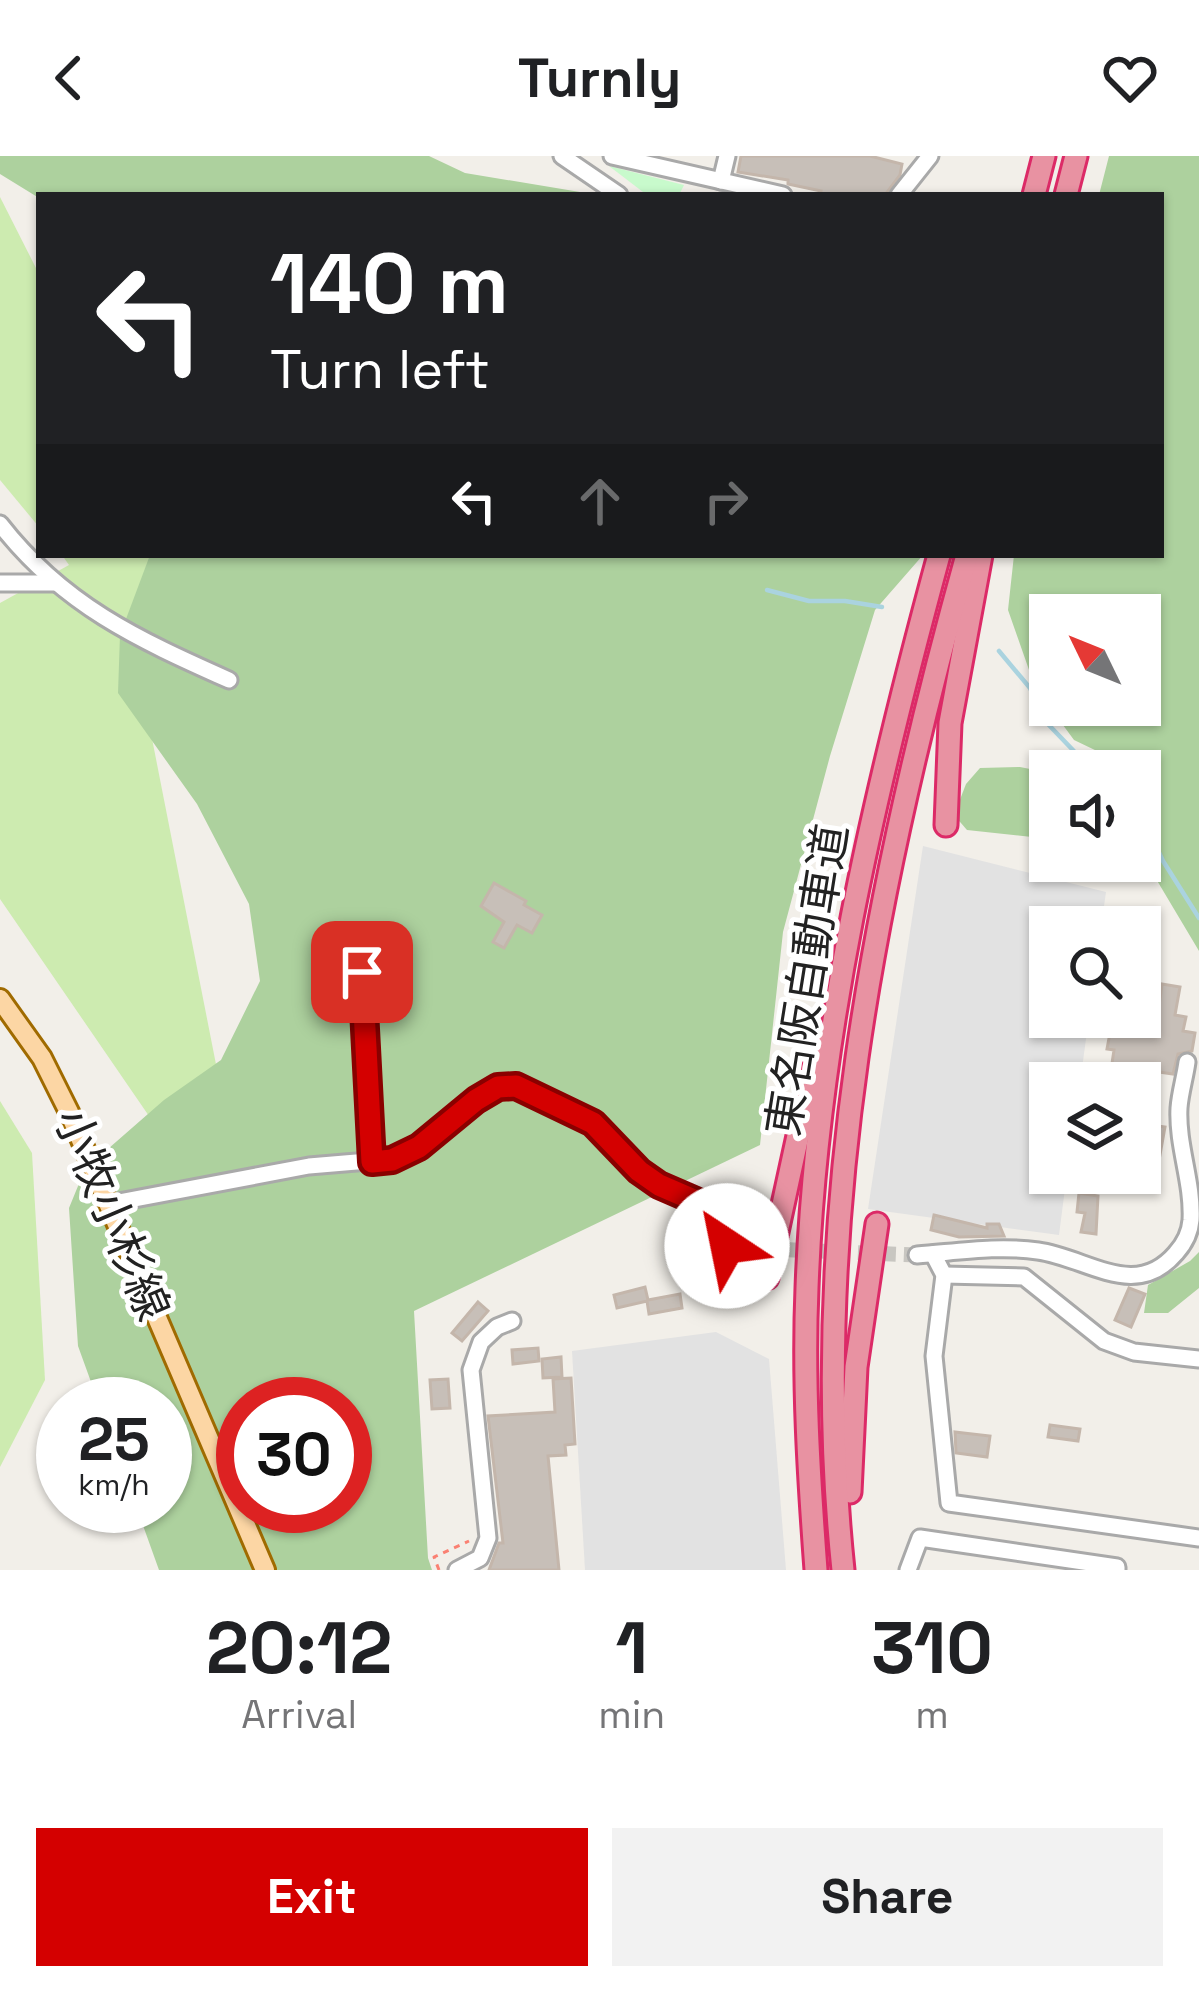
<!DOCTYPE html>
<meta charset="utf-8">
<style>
body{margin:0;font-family:"Space Grotesk","Noto Sans JP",sans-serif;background:#f2f2f2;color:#202124;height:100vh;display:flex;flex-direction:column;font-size:45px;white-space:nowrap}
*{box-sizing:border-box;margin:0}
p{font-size:39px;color:#757577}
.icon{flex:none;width:66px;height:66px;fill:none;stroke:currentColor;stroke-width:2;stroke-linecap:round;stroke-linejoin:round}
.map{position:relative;height:1414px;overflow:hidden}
.sheet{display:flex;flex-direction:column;background:#fff;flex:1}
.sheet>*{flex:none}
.guide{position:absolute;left:36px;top:36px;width:1128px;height:366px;border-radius:0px;box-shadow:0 3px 9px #0004;background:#202124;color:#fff;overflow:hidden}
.needle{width:78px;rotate:313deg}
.buttons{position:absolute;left:1029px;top:438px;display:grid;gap:24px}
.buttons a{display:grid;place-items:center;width:132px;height:132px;border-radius:0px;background:#fff;box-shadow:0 3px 9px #0004;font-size:60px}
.speed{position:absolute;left:36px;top:1221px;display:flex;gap:24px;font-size:60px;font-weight:700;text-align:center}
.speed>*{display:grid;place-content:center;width:156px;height:156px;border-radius:50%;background:#fff;box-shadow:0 3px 9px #0004;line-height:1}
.speed small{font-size:30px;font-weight:400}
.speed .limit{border:18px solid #d22;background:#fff;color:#111}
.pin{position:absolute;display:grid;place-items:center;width:102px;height:102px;color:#fff;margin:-51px;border-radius:24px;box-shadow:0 6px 18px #0006}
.me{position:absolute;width:132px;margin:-66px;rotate:326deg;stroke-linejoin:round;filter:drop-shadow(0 0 9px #0008)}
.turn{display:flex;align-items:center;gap:42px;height:252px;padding:0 36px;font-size:54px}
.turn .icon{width:156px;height:156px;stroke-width:2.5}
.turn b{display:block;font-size:84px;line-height:102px}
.lanes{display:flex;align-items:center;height:114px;padding:0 36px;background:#0003;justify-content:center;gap:60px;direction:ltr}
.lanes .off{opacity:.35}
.eta{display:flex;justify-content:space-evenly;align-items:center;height:204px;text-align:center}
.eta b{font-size:72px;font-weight:600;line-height:84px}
.primary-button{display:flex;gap:24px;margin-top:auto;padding:24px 36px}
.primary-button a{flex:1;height:138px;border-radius:0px;background:#d40000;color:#fff;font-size:48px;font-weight:600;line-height:138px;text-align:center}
.primary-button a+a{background:#f2f2f2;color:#202124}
header{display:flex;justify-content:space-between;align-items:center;height:156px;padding:0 36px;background:#fff;font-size:54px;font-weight:600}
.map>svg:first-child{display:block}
.grass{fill:#cdebb0}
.forest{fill:#add19e;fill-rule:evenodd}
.park{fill:#c8facc}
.parking{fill:#e2e2e2}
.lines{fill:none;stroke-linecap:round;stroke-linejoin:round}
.stream{stroke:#aad3df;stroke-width:4.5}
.building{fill:#c7bfb8;stroke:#c4b6ab;stroke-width:3}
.minor-tunnel{stroke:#c8c6c1;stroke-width:15;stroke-dasharray:15 8;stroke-linecap:butt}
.minor-casing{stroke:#a9a9a9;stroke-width:21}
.major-casing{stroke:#a06b00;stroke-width:24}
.highway-casing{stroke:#dc2a67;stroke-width:27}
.path{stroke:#fa8072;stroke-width:3;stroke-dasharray:6 6;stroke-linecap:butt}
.minor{stroke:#fff;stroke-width:15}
.major{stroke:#fcd6a4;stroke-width:18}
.highway{stroke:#e892a2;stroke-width:21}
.route-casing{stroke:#8a0000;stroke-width:30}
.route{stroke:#d40000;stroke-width:21}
.labels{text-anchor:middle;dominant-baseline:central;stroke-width:10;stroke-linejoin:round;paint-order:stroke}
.street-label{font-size:45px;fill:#222;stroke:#fff}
</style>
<header><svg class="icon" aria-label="back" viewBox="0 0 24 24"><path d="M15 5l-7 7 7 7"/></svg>Turnly<svg class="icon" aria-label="heart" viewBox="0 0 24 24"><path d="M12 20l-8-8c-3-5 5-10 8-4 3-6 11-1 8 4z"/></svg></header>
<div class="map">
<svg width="1199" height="1414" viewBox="0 0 1199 1414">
<rect width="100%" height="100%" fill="#f2efe9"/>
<g class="grass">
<polygon points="0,41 39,118 39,371 0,324"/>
<polygon points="62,399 172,399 145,547 223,944 162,979 0,743 0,447 69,409"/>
<polygon points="0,945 32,997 45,1224 0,1311"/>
</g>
<g class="forest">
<polygon points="0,0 429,0 465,17 598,39 39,42 0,18"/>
<path d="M1109,0H1199V795L1140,696V615H1120L1122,607L1074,584L1035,531L1008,454L1014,399H1161V39H1099ZM1050,459H1140V549H1050Z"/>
<path d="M150,399H923L875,454L830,600L783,776L760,989L414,1155L428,1402L432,1414H159L136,1350H165V1248H99L78,1190L69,1052L85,1013L164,944L221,904L260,825L249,748L197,648L118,537L120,479ZM243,1248H345V1350H243Z"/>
<polygon points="1020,611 1050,617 1050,683 967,674 954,659 966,628 980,612"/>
<polygon points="1199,1096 1199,1132 1168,1157 1144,1157 1148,1129 1190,1105"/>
</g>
<polygon class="park" points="609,10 684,29 679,39 647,39"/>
<g class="parking">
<polygon points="923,690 1106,736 1101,771 1050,771 1050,861 1089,861 1080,927 1050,927 1050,1017 1067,1017 1059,1079 868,1053"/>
<polygon points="716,1176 769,1203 786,1414 585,1414 572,1195"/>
</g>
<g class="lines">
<g class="stream">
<polyline points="767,434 809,445 845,445 882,451"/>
<polyline points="999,495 1030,532 1046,566 1093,615"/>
<polyline points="1140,657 1163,705 1199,762"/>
</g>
</g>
<g class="building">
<polygon points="741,0 870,0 902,8 900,19 885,39 820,39 821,35 788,28 788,24 738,16"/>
<polygon points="494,727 526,745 524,749 542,759 532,777 517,769 504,792 493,786 504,766 481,750"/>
<polygon points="1140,800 1160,843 1162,828 1180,831 1175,859 1186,861 1183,875 1195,877 1192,895 1178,898 1173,918 1159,916 1151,962 1159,963 1158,970 1165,971 1156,1021 1140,1018 1140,927 1109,927 1114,894 1107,893 1110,877 1117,878 1120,861 1140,861"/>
<polygon points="1079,1037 1098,1040 1096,1078 1081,1076 1085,1057 1077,1056"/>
<polygon points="934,1059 987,1072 987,1068 999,1068 1004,1080 959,1081 931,1074"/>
<polygon points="645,1131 648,1144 680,1138 682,1152 649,1158 647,1145 617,1152 614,1139"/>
<polygon points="1129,1132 1145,1138 1131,1171 1115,1164"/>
<polygon points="478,1146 488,1155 462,1185 452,1177"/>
<polygon points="538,1192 539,1205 513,1208 512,1194"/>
<polygon points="561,1201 562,1221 543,1222 542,1203"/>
<polygon points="571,1222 575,1288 565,1289 566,1299 548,1300 559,1414 489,1414 499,1387 503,1387 488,1260 555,1256 553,1223"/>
<polygon points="448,1223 450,1252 432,1253 430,1224"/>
<polygon points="1050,1269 1080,1273 1078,1285 1048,1281"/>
<polygon points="955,1276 990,1280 987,1301 956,1297"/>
</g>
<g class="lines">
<polyline class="minor-tunnel" points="743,1092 917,1099"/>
<g class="minor-casing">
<g id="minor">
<polyline points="562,0 619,39"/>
<polyline points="612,0 783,39"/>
<polyline points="721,25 727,0"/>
<polyline points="899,39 930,0"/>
<path d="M0,368C63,449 137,483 229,524"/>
<polyline points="0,427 54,427"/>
<polyline points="362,816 372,1006"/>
<polyline points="108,1048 309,1010 392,1003 419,991 476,943 508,929 593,967 647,1021 719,1055 726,1069 727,1090 743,1092"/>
<polyline points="933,1098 944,1119 934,1200 949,1347 1199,1382"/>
<path d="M917,1099C957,1096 998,1089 1038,1095C1088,1102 1135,1145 1176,1097C1185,1087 1190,1077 1191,1064C1193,1026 1177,990 1179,952C1180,937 1185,921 1187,906"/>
<polyline points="944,1119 1024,1121 1104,1185 1134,1196 1199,1203"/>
<polyline points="457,1414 480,1402 488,1382 471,1214 481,1186 497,1171 512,1165"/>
<polyline points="908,1414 920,1382 1117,1411 1117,1414"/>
</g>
</g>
<g class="major-casing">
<polyline id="major" points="0,843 42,902 69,956 265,1414"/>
</g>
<g class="highway-casing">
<g id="highway">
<polyline points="1034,39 1044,0"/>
<polyline points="1066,39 1076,0"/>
<polyline points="946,669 950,567 981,399"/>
<polyline points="767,1122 818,888"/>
<polyline points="850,1336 856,1211 877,1068"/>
<path d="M816,1414C809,1320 803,1226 807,1132C816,883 874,638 939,399"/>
<path d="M843,1414C807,1071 875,729 967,399"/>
</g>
</g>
<polyline class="path" points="439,1414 434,1401 469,1385"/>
<use href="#minor" class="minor"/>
<use href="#major" class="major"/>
<use href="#highway" class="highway"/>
</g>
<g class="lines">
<g class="route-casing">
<polyline id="route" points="362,816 372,1006 392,1004 419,991 476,944 498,931 516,930 593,967 639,1015 659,1029 719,1055 726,1069 727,1090"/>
</g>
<use href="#route" class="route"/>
</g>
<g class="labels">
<g class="street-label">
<text transform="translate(807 824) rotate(-81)">東名阪自動車道</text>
<text transform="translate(112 1058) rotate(67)">小牧小杉線</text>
</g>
</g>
</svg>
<div class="buttons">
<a><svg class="needle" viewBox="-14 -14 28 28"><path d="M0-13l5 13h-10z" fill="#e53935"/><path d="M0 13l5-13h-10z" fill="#757577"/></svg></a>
<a><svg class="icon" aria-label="sound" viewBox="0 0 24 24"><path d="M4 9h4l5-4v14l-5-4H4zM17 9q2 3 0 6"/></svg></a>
<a><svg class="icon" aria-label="search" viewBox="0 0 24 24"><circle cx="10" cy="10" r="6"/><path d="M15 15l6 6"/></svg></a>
<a><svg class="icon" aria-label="layers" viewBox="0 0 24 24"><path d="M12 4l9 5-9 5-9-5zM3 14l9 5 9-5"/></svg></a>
</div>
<div class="speed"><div>25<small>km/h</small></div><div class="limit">30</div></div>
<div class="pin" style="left:362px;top:816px;background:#d93025"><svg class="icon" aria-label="arrive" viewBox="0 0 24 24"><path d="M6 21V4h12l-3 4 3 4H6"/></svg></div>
<svg class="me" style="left:727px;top:1090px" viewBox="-20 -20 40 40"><circle r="19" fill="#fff"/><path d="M0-13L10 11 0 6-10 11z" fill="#d40000"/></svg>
<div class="guide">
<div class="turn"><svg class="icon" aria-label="left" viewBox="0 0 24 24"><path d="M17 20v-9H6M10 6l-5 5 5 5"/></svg><div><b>140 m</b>Turn left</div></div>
<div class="lanes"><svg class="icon" aria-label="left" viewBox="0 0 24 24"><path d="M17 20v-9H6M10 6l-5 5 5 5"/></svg><svg class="icon off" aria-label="ahead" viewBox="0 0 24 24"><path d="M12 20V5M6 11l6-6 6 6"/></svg><svg class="icon off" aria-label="right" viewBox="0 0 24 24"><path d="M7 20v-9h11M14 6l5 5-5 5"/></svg></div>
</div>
</div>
<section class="sheet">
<div class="eta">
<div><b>20:12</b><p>Arrival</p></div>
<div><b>1</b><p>min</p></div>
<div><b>310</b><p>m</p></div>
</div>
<div class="primary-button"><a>Exit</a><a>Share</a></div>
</section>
